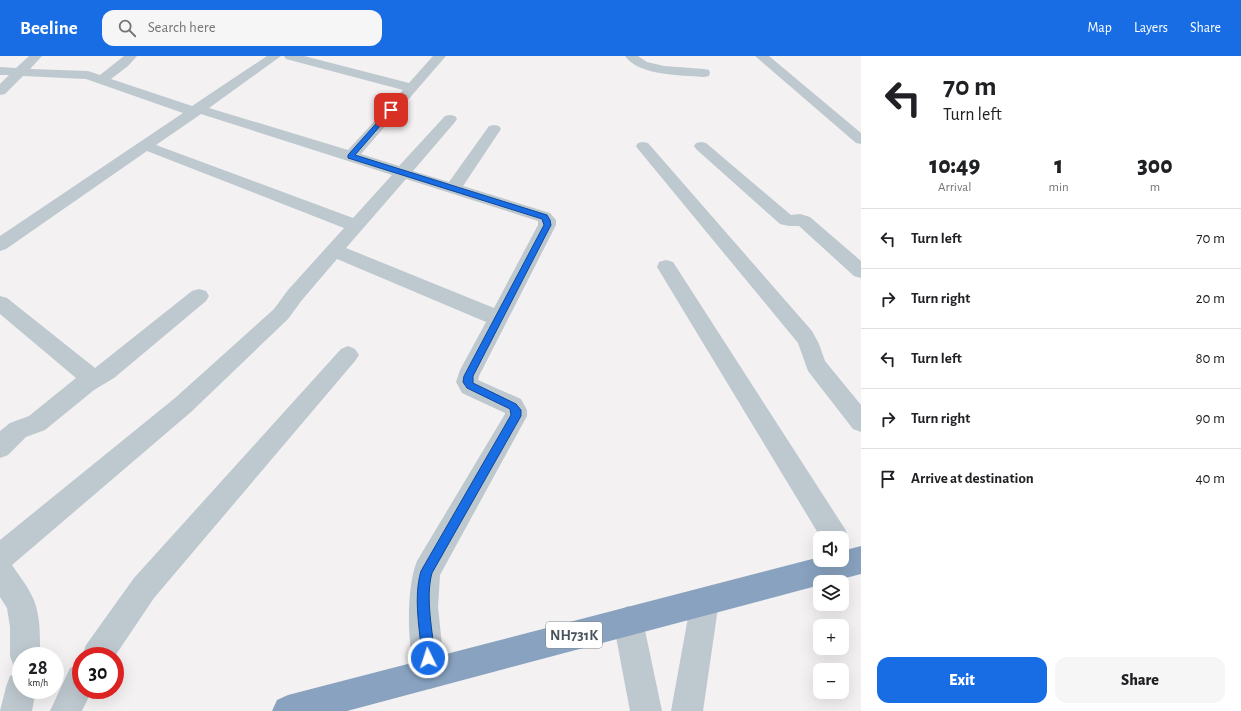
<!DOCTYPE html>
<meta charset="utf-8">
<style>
body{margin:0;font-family:"Alegreya Sans",sans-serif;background:#f6f6f6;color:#202124;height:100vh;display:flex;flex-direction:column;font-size:15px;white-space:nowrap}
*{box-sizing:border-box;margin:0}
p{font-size:13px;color:#757577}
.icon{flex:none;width:22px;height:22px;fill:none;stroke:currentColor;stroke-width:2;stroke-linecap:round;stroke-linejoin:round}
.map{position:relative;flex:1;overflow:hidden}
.panel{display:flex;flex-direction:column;background:#fff;width:380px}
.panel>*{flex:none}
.banner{background:#fff;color:#202124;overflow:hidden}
.controls{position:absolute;left:813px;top:475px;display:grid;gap:8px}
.controls a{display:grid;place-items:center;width:36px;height:36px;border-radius:8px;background:#fff;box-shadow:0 4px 16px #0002;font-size:20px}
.speed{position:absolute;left:12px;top:591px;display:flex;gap:8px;font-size:20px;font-weight:700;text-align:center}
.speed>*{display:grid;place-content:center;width:52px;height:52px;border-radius:50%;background:#fff;box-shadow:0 4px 16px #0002;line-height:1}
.speed small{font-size:10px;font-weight:400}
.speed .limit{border:6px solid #d22;background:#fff;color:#111}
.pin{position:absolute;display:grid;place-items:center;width:34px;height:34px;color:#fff;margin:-17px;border-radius:8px;box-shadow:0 2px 6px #0006}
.me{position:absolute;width:44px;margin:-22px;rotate:356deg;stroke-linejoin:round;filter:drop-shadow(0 0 3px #0008)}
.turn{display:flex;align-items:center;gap:14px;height:84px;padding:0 16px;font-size:18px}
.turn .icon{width:52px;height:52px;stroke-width:2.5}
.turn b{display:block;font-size:28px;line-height:34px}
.eta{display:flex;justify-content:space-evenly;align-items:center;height:68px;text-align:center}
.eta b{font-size:24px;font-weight:800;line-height:28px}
.cta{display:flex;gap:8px;margin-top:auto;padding:8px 16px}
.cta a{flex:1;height:46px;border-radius:12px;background:#186de5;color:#fff;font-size:16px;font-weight:800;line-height:46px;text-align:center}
.cta a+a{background:#f6f6f6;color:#202124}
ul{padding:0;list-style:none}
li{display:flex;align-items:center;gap:12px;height:60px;padding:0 16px;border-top:1px solid #e0e0e0}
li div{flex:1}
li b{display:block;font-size:15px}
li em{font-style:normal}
header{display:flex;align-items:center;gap:24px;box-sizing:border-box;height:56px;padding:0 20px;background:#186de5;color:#fff}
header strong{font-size:19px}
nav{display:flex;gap:22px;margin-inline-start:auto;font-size:14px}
.search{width:280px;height:36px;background:#f6f6f6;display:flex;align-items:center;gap:10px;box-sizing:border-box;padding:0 14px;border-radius:12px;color:#757577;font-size:15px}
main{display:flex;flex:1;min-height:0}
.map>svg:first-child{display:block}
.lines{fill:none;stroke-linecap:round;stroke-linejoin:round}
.minor{fill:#bec8cf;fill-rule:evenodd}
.highway{fill:#88a2bf;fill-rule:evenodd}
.route{fill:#186de5;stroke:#104795}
.labels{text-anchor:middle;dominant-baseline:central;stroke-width:4;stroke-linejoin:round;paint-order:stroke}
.shield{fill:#fff;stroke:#7f878e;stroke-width:1}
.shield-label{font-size:15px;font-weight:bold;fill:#48535e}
</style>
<header>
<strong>Beeline</strong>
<div class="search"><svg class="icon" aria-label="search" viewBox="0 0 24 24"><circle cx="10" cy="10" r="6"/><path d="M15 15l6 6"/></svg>Search here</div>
<nav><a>Map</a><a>Layers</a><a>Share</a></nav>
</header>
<main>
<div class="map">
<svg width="861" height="655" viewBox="0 0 861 655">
<rect width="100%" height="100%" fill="#f3f1f1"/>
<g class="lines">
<g class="minor">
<path d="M29,0H42L30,13L88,15L100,19L124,0H137L128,10L111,23L192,50L267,0H281L209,52L348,94L403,34L286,3L284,0H304L409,27L433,0H446L361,98L399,110L445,60L450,59L455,60L457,63L455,66L413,115L449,126L489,70L494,69L499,70L501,73L463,130L550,157L556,164V169L479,320L478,324L521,343L527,354V360L440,519L438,551L445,618L441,629L430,633L419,629C407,601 405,534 417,505L505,358V357L462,337L456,326L460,314L486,266L337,203L302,244L288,263L191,356L12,509C18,518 26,528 31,538C41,556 40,580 40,600H21V613L14,611L10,600V571L7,552L0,541V484L175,342L274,253L288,234L344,172L147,95L6,193L0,195V180L183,57L86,23L23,20L5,38L0,39V28L9,19H0V11L16,12ZM201,58L392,119L353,162L156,89ZM406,123L538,165V169L494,252L346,192Z"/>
<path d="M625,0H638L647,6L664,10L704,13L709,14L710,17L709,20L704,21C681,19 639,20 625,0Z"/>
<polygon points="755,0 769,0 861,77 861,88 856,87"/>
<polygon points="643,86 648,87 812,275 819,288 825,305 861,349 861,376 853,373 808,315 798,287 638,93 636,90 638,87"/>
<polygon points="701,86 706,87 791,159 800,158 810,161 861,205 861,222 854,220 799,170 789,170 780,168 696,93 694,90 696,87"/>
<polygon points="666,204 673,206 845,473 849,482 845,491 842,493 842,482 821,482 657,211 659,206"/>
<polygon points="199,233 206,235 209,240 206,245 114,322 94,334 45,374 26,381 8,399 0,402 0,375 10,367 29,360 76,322 0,258 0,240 7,242 95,312 192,235"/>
<polygon points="348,290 355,293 359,299 355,305 154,542 115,600 82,600 86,589 134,522 341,293"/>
<polygon points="705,531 715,535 719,545 703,655 671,655 691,545 695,535"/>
<polygon points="628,550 638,555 643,565 662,655 630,655 613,565 618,555"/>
<polygon points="81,608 81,634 92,634 82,655 50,655 70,612"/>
<polygon points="21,616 21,634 36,634 32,655 0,655 6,631 10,620"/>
</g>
<polygon class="highway" points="861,490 861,518 830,526 820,526 820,529 347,655 272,655 277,644 288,639 820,501 820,504 842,504 842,495"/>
</g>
<path class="route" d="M389,53L394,54L355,99L547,159L550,164L551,169L473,320V327L516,348L521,354V360L432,517C425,542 433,577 435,602L433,606L428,608L424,606L422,602C420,574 413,542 421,515L511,359L510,353L467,332L463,326L464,320L544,169L542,163L348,102V99Z"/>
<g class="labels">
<rect class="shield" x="546" y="566" width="56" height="26" rx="3"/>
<g class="shield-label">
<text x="574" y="579">NH731K</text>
</g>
</g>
</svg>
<div class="controls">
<a><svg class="icon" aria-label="sound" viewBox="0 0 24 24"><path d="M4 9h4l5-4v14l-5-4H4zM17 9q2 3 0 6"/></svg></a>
<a><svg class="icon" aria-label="layers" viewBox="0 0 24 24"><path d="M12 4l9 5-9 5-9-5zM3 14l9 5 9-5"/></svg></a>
<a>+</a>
<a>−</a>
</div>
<div class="speed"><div>28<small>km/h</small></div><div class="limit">30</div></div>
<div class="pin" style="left:391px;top:54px;background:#d93025"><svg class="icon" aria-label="arrive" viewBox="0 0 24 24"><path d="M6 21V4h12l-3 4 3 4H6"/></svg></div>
<svg class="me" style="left:428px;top:602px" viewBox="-20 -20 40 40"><circle r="17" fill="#186de5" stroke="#fff" stroke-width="3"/><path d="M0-11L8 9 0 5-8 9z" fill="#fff"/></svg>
</div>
<section class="panel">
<div class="banner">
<div class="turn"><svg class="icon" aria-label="left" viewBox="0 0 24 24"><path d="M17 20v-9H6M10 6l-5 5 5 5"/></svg><div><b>70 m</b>Turn left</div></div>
</div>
<div class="eta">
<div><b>10:49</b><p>Arrival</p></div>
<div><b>1</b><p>min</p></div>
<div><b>300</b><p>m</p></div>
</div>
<ul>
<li><svg class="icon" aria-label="left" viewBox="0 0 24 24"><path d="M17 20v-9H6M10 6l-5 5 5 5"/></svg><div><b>Turn left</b></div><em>70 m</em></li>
<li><svg class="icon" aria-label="right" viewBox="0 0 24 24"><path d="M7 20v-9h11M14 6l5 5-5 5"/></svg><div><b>Turn right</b></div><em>20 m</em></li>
<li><svg class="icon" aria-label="left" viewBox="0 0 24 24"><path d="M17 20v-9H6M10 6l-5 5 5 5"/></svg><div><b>Turn left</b></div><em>80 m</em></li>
<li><svg class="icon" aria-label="right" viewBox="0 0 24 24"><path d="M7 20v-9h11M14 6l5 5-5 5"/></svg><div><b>Turn right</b></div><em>90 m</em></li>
<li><svg class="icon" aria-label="arrive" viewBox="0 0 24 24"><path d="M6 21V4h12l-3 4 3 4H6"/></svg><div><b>Arrive at destination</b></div><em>40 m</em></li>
</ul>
<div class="cta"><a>Exit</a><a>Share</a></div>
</section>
</main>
